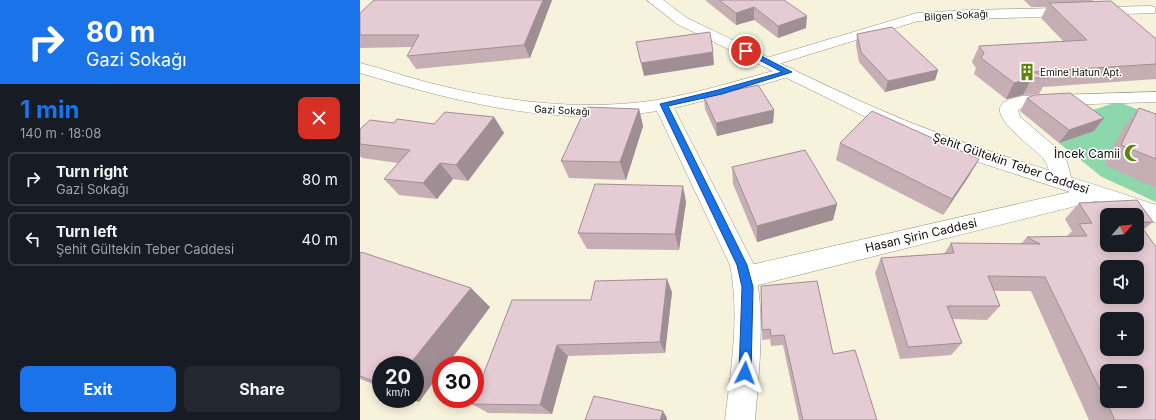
<!DOCTYPE html>
<meta charset="utf-8">
<style>
body{margin:0;font-family:Inter,sans-serif;background:#242831;color:#f1f3f6;height:100vh;display:flex;flex-direction:column;font-size:15px;white-space:nowrap}
*{box-sizing:border-box;margin:0}
p{font-size:13px;color:#9ea1a6}
.icon{flex:none;width:22px;height:22px;fill:none;stroke:currentColor;stroke-width:2;stroke-linecap:round;stroke-linejoin:round}
.map{position:relative;flex:1;overflow:hidden}
.panel{display:flex;flex-direction:column;background:#171b24;width:360px}
.panel>*{flex:none}
.hud{background:#1a73e8;color:#fff;overflow:hidden}
.needle{width:26px;rotate:63deg}
.fabs{position:absolute;left:740px;top:208px;display:grid;gap:8px}
.fabs a{display:grid;place-items:center;width:44px;height:44px;border-radius:8px;background:#171b24;box-shadow:0 2px 10px #0003;font-size:20px}
.speed{position:absolute;left:12px;top:356px;display:flex;gap:8px;font-size:20px;font-weight:700;text-align:center}
.speed>*{display:grid;place-content:center;width:52px;height:52px;border-radius:50%;background:#171b24;box-shadow:0 2px 10px #0003;line-height:1}
.speed small{font-size:10px;font-weight:400}
.speed .limit{border:6px solid #d22;background:#fff;color:#111}
.pin{position:absolute;display:grid;place-items:center;width:34px;height:34px;color:#fff;margin:-17px;border:2px solid #fff;border-radius:50%;box-shadow:0 1px 4px #0007}
.me{position:absolute;width:44px;margin:-22px;rotate:3deg;stroke-linejoin:round;filter:drop-shadow(0 0 3px #0008)}
.turn{display:flex;align-items:center;gap:14px;height:84px;padding:0 20px;font-size:18px}
.turn .icon{width:52px;height:52px;stroke-width:2.5}
.turn b{display:block;font-size:28px;line-height:34px}
.round{display:grid;place-items:center;flex:none;width:42px;height:42px;border-radius:8px;background:#242831}
.summary{display:flex;align-items:center;justify-content:space-between;height:68px;padding:0 20px}
h1{font-size:24px;font-weight:700;line-height:30px;color:#1a73e8}
.primary-button{display:flex;gap:8px;margin-top:auto;padding:8px 20px}
.primary-button a{flex:1;height:46px;border-radius:8px;background:#1a73e8;color:#fff;font-size:16px;font-weight:700;line-height:46px;text-align:center}
.primary-button a+a{background:#242831;color:#f1f3f6}
ul{padding:0;list-style:none}
li{display:flex;align-items:center;gap:12px;height:54px;margin:0 8px 6px;padding:0 12px;border:2px solid #363941;border-radius:8px}
li div{flex:1}
li b{display:block;font-size:15px}
li em{font-style:normal}
main{display:flex;flex:1;min-height:0}
.map>svg:first-child{display:block}
.green{fill:#8dd7ac}
.lines{fill:none;stroke-linecap:round;stroke-linejoin:round}
.street-casing{stroke:#99957f;stroke-width:1}
.secondary-casing{stroke:#99957f;stroke-width:1}
.street{fill:#fff;fill-rule:evenodd}
.secondary{fill:#fff;fill-rule:evenodd}
.wall{fill:#c5afb5}
.shaded-wall{fill:#a08e94}
.building{fill:#e5cbd3;stroke:#a08e94;fill-rule:evenodd}
.route{fill:#1a73e8;stroke:#114b97}
.labels{text-anchor:middle;dominant-baseline:central;stroke-width:3;stroke-linejoin:round;paint-order:stroke}
.far-street-label{font-size:10px;fill:#0f0d06;stroke:#fff}
.far-poi-label{font-size:10px;fill:#0f0d06;stroke:#fff;text-anchor:start}
.poi-label{font-size:12px;fill:#0f0d06;stroke:#fff;text-anchor:end}
.street-label{font-size:12px;fill:#0f0d06;stroke:#fff}
</style>
<main>
<section class="panel">
<div class="hud">
<div class="turn"><svg class="icon" aria-label="right" viewBox="0 0 24 24"><path d="M7 20v-9h11M14 6l5 5-5 5"/></svg><div><b>80 m</b>Gazi Sokağı</div></div>
</div>
<div class="summary"><div><h1>1 min</h1><p>140 m · 18:08</p></div><a class="round" style="background:#d93025;color:#fff"><svg class="icon" aria-label="close" viewBox="0 0 24 24"><path d="M6 6l12 12M18 6L6 18"/></svg></a></div>
<ul>
<li><svg class="icon" aria-label="right" viewBox="0 0 24 24"><path d="M7 20v-9h11M14 6l5 5-5 5"/></svg><div><b>Turn right</b><p>Gazi Sokağı</p></div><em>80 m</em></li>
<li><svg class="icon" aria-label="left" viewBox="0 0 24 24"><path d="M17 20v-9H6M10 6l-5 5 5 5"/></svg><div><b>Turn left</b><p>Şehit Gültekin Teber Caddesi</p></div><em>40 m</em></li>
</ul>
<div class="primary-button"><a>Exit</a><a>Share</a></div>
</section>
<div class="map">
<svg width="796" height="420" viewBox="0 0 796 420">
<rect width="100%" height="100%" fill="#f6f2db"/>
<polygon class="green" points="754,103 764,104 796,117 796,202 742,177 699,143 733,131 715,116"/>
<g class="lines">
<g class="street-casing">
<g id="street">
<polygon points="790,6 795,7 795,13 558,21 415,65 409,67 403,65 401,62 403,59 557,13 608,10"/>
<path d="M0,63C24,69 47,77 70,83C141,101 216,111 290,101C337,94 382,79 428,67L434,69L436,72L434,75L375,93L314,108L394,265C406,315 399,369 395,420H365C371,370 380,315 370,265L297,111C196,128 97,102 0,73Z"/>
<path d="M796,92V102L666,106L658,110L660,117L698,149L707,162L712,181L709,186L702,189L695,186C689,177 690,167 683,158C675,149 627,116 643,103C647,99 657,97 663,96Z"/>
</g>
</g>
<g class="secondary-casing">
<path id="secondary" d="M287,0H303L327,18C390,48 452,80 516,108C606,148 703,173 796,205V223L736,201L386,288L377,285L374,277L377,269L386,266L710,192L600,156L504,116L317,24Z"/>
</g>
<use href="#street" class="street"/>
<use href="#secondary" class="secondary"/>
</g>
<g class="wall">
<polygon points="192,0 170,58 56,69 47,56 52,47 0,48 0,13"/>
<polygon points="345,0 424,0 446,28 418,38 394,20 376,25"/>
<polygon points="664,0 733,0 732,2 795,38 796,38 796,79 683,87 679,94 663,95 646,99 614,74 616,68 612,62 619,46 703,41 681,18 687,7 671,7"/>
<polygon points="497,34 578,70 575,80 525,92 499,62 496,45"/>
<polygon points="344,97 414,110 413,123 357,136 345,109"/>
<polygon points="667,98 744,118 734,131 699,143 660,111"/>
<polygon points="779,108 796,114 796,188 744,165 763,128"/>
<polygon points="279,109 283,126 266,180 209,178 201,161"/>
<polygon points="134,117 144,133 108,181 93,179 77,199 39,195 24,179 38,163 2,158 0,156 0,129 34,123 74,124"/>
<polygon points="480,143 619,159 609,176 583,215 476,160"/>
<polygon points="372,167 477,204 473,220 397,242 373,184"/>
<polygon points="326,202 319,250 227,249 218,233"/>
<polygon points="719,203 793,222 783,230 796,420 729,420 671,291 634,291 640,306 627,320 593,319 602,343 591,355 540,359 515,273 521,258 584,254 591,243 661,244 667,237 707,236 712,231 705,219"/>
<polygon points="0,254 130,307 87,365 81,365 59,402 52,399 55,399 21,365 21,387 0,379"/>
<polygon points="401,286 473,354 517,420 439,420 423,345 411,346 410,339 402,340"/>
<polygon points="312,292 305,353 208,356 192,414 128,413 112,404 231,300"/>
</g>
<g class="shaded-wall">
<polygon points="183,0 192,0 170,58 164,45"/>
<polygon points="394,7 394,20 376,25 376,13"/>
<polygon points="447,16 446,28 418,38 418,26"/>
<polygon points="353,52 354,65 284,76 281,63"/>
<polygon points="578,70 575,80 525,92 528,81"/>
<polygon points="672,78 663,95 646,99 654,83"/>
<polygon points="279,109 283,126 266,180 260,162"/>
<polygon points="414,110 413,123 357,136 356,123"/>
<polygon points="134,117 144,133 108,181 96,165"/>
<polygon points="744,118 734,131 699,143 709,130"/>
<polygon points="619,159 609,176 583,215 592,199"/>
<polygon points="80,163 93,179 77,199 63,183"/>
<polygon points="323,186 326,202 319,250 315,234"/>
<polygon points="477,204 473,220 397,242 397,226"/>
<polygon points="307,279 312,292 305,353 300,342"/>
<polygon points="111,288 130,307 87,365 81,365 81,372 59,402 53,399 55,399 55,365 49,365"/>
<polygon points="197,345 208,356 192,414 180,405"/>
<polygon points="303,411 307,418 307,420 300,420"/>
</g>
<g class="building">
<polygon points="14,0 183,0 164,45 47,56 59,35 0,35 0,13"/>
<polygon points="359,0 424,0 447,16 418,26 394,7 376,13"/>
<polygon points="751,1 795,38 796,38 796,64 673,72 689,78 672,78 654,83 621,58 624,53 619,46 727,40 689,3"/>
<polygon points="532,27 578,70 528,81 501,52 497,34"/>
<polygon points="350,32 353,52 281,63 276,42"/>
<polygon points="398,85 414,110 356,123 344,97"/>
<polygon points="710,93 744,118 709,130 667,98 674,95"/>
<polygon points="226,107 279,109 260,162 201,161"/>
<polygon points="779,108 796,114 796,159 761,145"/>
<polygon points="512,111 619,159 592,199 480,143"/>
<polygon points="85,112 134,117 96,165 80,163 63,183 24,179 50,150 0,144 0,129 10,120 34,123 37,119 74,124"/>
<polygon points="445,150 477,204 397,226 372,167"/>
<polygon points="235,184 323,186 315,234 218,233"/>
<path d="M777,200L793,222H778L796,247V420H755L685,277L628,276L640,306H587L602,343L548,347L521,258L594,253L591,243L680,244L667,237L727,236L719,224L732,223L719,203ZM747,215H777V245H747ZM747,267H777V297H747ZM747,319H777V349H747ZM747,371H777V401H747Z"/>
<polygon points="1,252 111,288 49,365 21,365 21,384 0,376 0,254"/>
<polygon points="307,279 300,342 197,345 180,405 112,404 114,399 115,399 115,396 152,300 231,300 235,281"/>
<polygon points="457,281 473,354 495,350 517,420 443,420 424,335 411,336 410,329 402,330 401,286"/>
<polygon points="234,396 303,411 300,420 225,420"/>
</g>
<polygon class="route" points="384,49 388,49 432,72 362,94 308,106 387,265 393,287 391,373 389,377 385,379 381,377 379,373 382,287 377,265 300,104 358,90 422,72 384,52"/>
<defs>
<g id="building-bare" transform="scale(1.38)"><path d="M-4-6H4V6H1V3H-1V6H-4ZM-2.5-4.3h1.7v1.8h-1.7ZM.8-4.3h1.7v1.8H.8ZM-2.5-1h1.7V.8h-1.7ZM.8-1h1.7V.8H.8Z" fill="#5e850b" stroke="#fff" stroke-width="2.5" paint-order="stroke"/></g>
<g id="mosque-bare" transform="scale(1.38)"><path d="M3.5-4.9A6 6 0 1 0 3.5 4.9A5 5 0 1 1 3.5-4.9Z" fill="#5e850b" stroke="#fff" stroke-width="2.5" paint-order="stroke"/></g>
</defs>
<g fill-rule="evenodd">
<use href="#building-bare" x="667" y="72"/>
<use href="#mosque-bare" x="773" y="153"/>
</g>
<g class="labels">
<g class="far-street-label">
<text transform="translate(596 15) rotate(-3)">Bilgen Sokağı</text>
<text transform="translate(202 110) rotate(3)">Gazi Sokağı</text>
</g>
<g class="far-poi-label">
<text x="680" y="72">Emine Hatun Apt.</text>
</g>
<g class="poi-label">
<text x="760" y="153">İncek Camii</text>
</g>
<g class="street-label">
<text transform="translate(651 163) rotate(19)">Şehit Gültekin Teber Caddesi</text>
<text transform="translate(561 235) rotate(-13)">Hasan Şirin Caddesi</text>
</g>
</g>
</svg>
<div class="fabs">
<a><svg class="needle" viewBox="-14 -14 28 28"><path d="M0-13l5 13h-10z" fill="#e53935"/><path d="M0 13l5-13h-10z" fill="#9ea1a6"/></svg></a>
<a><svg class="icon" aria-label="sound" viewBox="0 0 24 24"><path d="M4 9h4l5-4v14l-5-4H4zM17 9q2 3 0 6"/></svg></a>
<a>+</a>
<a>−</a>
</div>
<div class="speed"><div>20<small>km/h</small></div><div class="limit">30</div></div>
<div class="pin" style="left:386px;top:51px;background:#d93025"><svg class="icon" aria-label="arrive" viewBox="0 0 24 24"><path d="M6 21V4h12l-3 4 3 4H6"/></svg></div>
<svg class="me" style="left:385px;top:373px" viewBox="-20 -20 40 40"><path d="M0-17L14 15 0 8-14 15z" fill="#1a73e8" stroke="#fff" stroke-width="4"/></svg>
</div>
</main>
